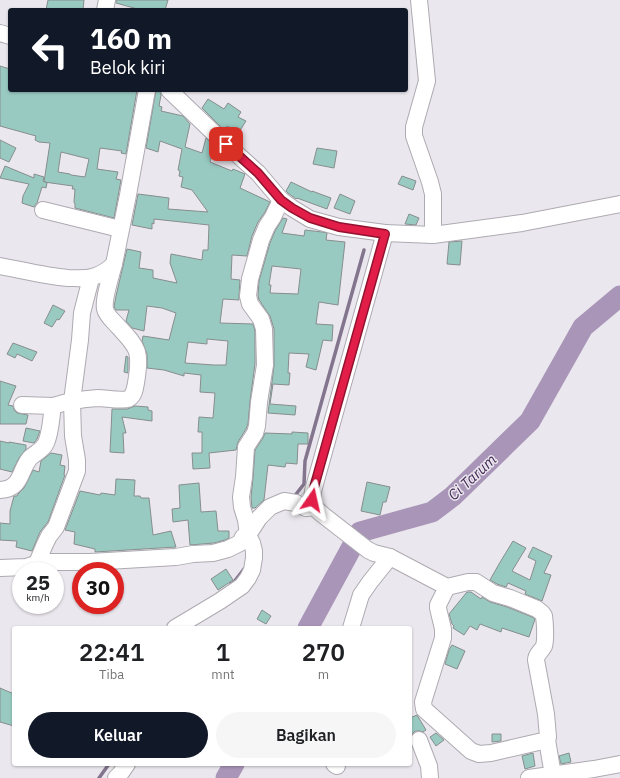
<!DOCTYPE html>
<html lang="id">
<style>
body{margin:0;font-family:"IBM Plex Sans",sans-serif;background:#f6f6f6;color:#202124;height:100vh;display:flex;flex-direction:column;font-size:15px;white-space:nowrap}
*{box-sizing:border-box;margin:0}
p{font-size:13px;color:#757577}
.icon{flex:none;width:22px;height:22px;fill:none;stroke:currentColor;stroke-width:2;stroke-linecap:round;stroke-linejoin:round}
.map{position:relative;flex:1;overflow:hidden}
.sheet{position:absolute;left:12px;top:626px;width:400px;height:140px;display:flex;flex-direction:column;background:#fff;border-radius:4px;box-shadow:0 1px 3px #0004}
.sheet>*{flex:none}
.top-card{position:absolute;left:8px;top:8px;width:400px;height:84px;border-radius:4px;box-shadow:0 1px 3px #0004;background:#111827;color:#fff;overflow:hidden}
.speed{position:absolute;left:12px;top:562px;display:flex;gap:8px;font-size:20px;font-weight:700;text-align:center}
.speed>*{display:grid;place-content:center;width:52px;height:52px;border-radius:50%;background:#fff;box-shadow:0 1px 3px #0004;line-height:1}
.speed small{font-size:10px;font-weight:400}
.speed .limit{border:6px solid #d22;background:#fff;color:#111}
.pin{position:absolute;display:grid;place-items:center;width:34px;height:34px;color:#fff;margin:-17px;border-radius:8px;box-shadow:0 2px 6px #0006}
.me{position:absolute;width:44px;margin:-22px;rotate:11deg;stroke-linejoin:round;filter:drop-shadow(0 0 3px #0008)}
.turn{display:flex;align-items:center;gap:14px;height:84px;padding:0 16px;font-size:18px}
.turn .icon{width:52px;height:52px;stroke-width:2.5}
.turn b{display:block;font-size:28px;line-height:34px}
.eta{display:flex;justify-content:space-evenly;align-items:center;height:68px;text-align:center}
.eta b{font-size:24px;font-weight:600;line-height:28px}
.cta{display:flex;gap:8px;margin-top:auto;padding:8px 16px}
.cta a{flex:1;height:46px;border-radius:24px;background:#111827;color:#fff;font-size:16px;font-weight:600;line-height:46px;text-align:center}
.cta a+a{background:#f6f6f6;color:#202124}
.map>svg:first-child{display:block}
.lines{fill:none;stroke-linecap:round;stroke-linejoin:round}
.stream{stroke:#82758d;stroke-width:3.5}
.river{stroke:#a895b7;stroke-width:21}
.building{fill:#99cac2;stroke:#868e8d;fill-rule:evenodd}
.minor-casing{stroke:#aeaab1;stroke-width:18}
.minor{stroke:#fff;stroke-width:16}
.route-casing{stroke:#92132f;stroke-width:10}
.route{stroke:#e11d48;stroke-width:7}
.labels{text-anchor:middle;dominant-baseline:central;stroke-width:3;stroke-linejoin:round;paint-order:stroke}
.water-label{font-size:15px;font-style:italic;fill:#462b59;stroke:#ebe7ee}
</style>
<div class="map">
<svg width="620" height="778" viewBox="0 0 620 778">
<rect width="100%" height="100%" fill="#ebe7ee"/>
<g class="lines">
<g class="stream">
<polyline points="293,498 304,484 305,461 364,250"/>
<polyline points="231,584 234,582 244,569"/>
<polyline points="99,778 109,764"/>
</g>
<g class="river">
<polyline points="308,628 360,532 432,512 453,496 530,421 583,327 620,296"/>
<polyline points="226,778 234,764"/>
</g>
</g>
<g class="building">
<polygon points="48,0 84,0 83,10 46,10"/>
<polygon points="116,0 168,0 165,10 141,10 116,3"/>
<path d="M0,66L10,69V90H137L126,154L121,153L122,151L100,148L97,169L118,172L116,179L121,180L114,218L75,208V204L74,202L75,189H72L73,186L44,182L50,143L39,142L35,140L36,136L0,126ZM61,152L89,159L85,177L71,175L70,174L58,172Z"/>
<path d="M156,90H160L161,95L159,106L162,107L161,111L183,116L190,124L185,147L202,153L206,138L214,146L210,162L232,171L233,169L245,174L240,188L270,202L265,212L258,222L252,236L247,256L232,255L231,279L240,280L239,295V300L223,299L220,323L253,324L255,331V364L250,401L248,424L246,429L238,442L236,450L209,453L210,468L193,469L192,453H202V432H198L199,417L213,418L215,393L200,392L201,375L184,373V376L164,370L147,368V354L142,341L143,336L169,340L176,313L162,308L147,306L144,331L132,328L126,321L129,310H116L114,307L116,296L127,249L141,252L139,268L153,270V278L177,283L170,263L171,254L202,260L203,250H208L209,225L154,219V224L152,223V229L132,225L138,194L154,196L169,198L168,209L208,212L192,190L181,187L183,177L179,176L180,171L178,170L182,149L160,141L158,152L146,148ZM207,339L228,341L226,365H214L185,363L188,342L207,344Z"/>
<polygon points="208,99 224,109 228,103 241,112 238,117 246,121 239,132 227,126 224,130 202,108"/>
<polygon points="0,140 16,148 9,162 0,158"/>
<polygon points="317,148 337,151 334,168 313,164"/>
<polygon points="5,166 34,178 34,174 44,177 43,181 47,183 46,188 42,187 37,203 34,207 22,203 23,196 29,184 0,178"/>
<polygon points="402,176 416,181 413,190 398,184"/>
<polygon points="291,182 312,192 312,191 331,198 327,209 297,198 296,199 288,193 286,191"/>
<polygon points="340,194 355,201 350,214 334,208"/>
<polygon points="409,214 419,218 416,225 405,224"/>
<path d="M283,218L287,219L282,233L304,236L305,230L322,232L327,233L326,240L345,242L338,305L319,302L316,324L333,325L332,341L323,340L316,370L306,367L309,354L289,353L288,373H290L289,385L273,384L270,404L296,406L295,415L268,413L274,366V329L270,316L261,303V302L259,300L258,295L259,281L270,243L275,231ZM272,266L301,269L298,294L270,293L271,285H269Z"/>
<polygon points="462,241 460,265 447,264 449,242"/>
<polygon points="53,305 65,311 59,320 57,319 52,327 44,323"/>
<polygon points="13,343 37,352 32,361 17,354 15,358 7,354"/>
<polygon points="126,356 128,357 128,373 124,372"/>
<polygon points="0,381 16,386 8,405 13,406 14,410 17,413 28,415 26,424 0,424"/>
<polygon points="135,406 148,407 148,410 152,411 152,421 122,417 126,433 123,433 124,453 110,452 112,409 127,409"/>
<polygon points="26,428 40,431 37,439 34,443 23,441"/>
<polygon points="292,432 308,433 308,444 298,444 297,464 286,463 285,467 268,465 264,500 255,508 252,508 251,497 253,478 255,450 263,438 265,433 292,434"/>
<polygon points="0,441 9,443 9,442 26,445 26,449 19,458 12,472 0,469"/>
<polygon points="51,453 62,455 60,465 65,466 64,475 65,475 48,522 40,532 32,551 16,547 17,541 0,540 0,523 10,524 10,511 14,496 17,496 18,494 24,488 33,470 39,472 41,461"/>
<polygon points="116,479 135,480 134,496 140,496 141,498 149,498 153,535 171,531 176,547 95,552 95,549 74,544 75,532 65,530 80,491 100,495 101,493 115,495"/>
<polygon points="367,482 390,487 386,502 383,502 380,515 361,511"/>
<polygon points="199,483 201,512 216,511 218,531 229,531 229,538 225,540 214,543 190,545 188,520 173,522 172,509 180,508 179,485"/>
<polygon points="513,541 526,548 512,571 530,580 536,561 528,557 533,547 552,556 544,573 551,575 542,601 525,594 526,591 508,583 506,587 497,584 490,580 499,564"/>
<polygon points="226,569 233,580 218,590 211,579"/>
<polygon points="467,592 471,592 481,599 482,597 490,602 507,607 532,617 535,619 529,637 502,628 501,632 480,624 477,630 470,626 464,635 453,628 454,626 452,624 449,614"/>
<polygon points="262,610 271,616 266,624 257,619"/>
<polygon points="452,645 465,651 457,669 445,664 449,650"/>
<polygon points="0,688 14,694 14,726 0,722"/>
<polygon points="417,715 426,730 423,732 420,731 415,731 412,734 410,738 410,718"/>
<polygon points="436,733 444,740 436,746 430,737"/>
<polygon points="492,734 501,734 501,741 492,742"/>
<polygon points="533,753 535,766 525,769 522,756"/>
<polygon points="569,753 571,762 561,764 559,756"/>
</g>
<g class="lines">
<g class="minor-casing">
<g id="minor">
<polyline points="419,0 427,81 414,127 414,136 430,182 433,194 433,235"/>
<polyline points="105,10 107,0"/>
<polyline points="0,33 10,36"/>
<polyline points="169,90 218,137 258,173 281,200 292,208 310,219 339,227 385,233 433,235 522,223 620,204"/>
<polyline points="43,210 120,229"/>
<path d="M385,233L313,491L312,500L314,507L323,515L368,550L374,553L390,557L447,587L438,605V608L443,629V638L423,702L424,709L471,751L479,754L491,753L547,740L548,737L546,714L536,660C536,654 541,652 544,646C546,639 545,623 544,616L542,613L537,609L510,598L493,593L476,582H468L447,587"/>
<path d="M0,266C22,270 45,276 68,278C76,278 85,279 92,277C100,275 108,270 114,264L128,195L147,90"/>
<polyline points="22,405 53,406"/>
<path d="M0,490C22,489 19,471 30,458C35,453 43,450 46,443C51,432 51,418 53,406C68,401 82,399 98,398C105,398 122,401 128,399C134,396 135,389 136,383C142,348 137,347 114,322C110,318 106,314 105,309C103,300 111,275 114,264"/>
<polyline points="37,563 45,544 49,536 56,527 77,471 77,460 73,436 72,401 80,340 82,313 91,278"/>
<polyline points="0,568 26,567 35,564 47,562 90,562 176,557 193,554 213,553 228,549 240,543 243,537 248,535 259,518 270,507 284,501 296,503 306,508 314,507"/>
<polyline points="175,628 220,601 242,586 248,578 252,570 254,558 254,551 252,543 248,535 246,520 242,507 241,497 244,477 246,447 255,433 257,426 259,402 265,365 264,329 261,319 250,304 248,296 250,279 261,240 267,226 273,217 281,200"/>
<polyline points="351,628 361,595 370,582 390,557"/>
<polyline points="419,740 429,766 430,778"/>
<polyline points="547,740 553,775"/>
<polyline points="334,764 337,766"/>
<polyline points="116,778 120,774 127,764"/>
<polyline points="529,778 594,769 620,764"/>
</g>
</g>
<use href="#minor" class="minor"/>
</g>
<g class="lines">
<g class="route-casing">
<polyline id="route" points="226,144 258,173 281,200 292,208 310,218 339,227 385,234 313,491 312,500"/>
</g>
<use href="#route" class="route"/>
</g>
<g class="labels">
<g class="water-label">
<text transform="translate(472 477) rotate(-43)">Ci Tarum</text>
</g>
</g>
</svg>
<div class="speed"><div>25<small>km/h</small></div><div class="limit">30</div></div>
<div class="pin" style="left:226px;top:144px;background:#d93025"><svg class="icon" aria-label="arrive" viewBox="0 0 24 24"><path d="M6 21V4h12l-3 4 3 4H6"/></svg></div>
<svg class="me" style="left:312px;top:500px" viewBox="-20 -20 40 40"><path d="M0-17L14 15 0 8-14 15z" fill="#e11d48" stroke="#fff" stroke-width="4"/></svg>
<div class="top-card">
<div class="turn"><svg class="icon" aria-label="left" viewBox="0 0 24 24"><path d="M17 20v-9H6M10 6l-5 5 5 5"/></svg><div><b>160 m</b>Belok kiri</div></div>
</div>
<section class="sheet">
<div class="eta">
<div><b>22:41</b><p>Tiba</p></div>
<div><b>1</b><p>mnt</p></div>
<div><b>270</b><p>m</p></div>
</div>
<div class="cta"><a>Keluar</a><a>Bagikan</a></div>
</section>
</div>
